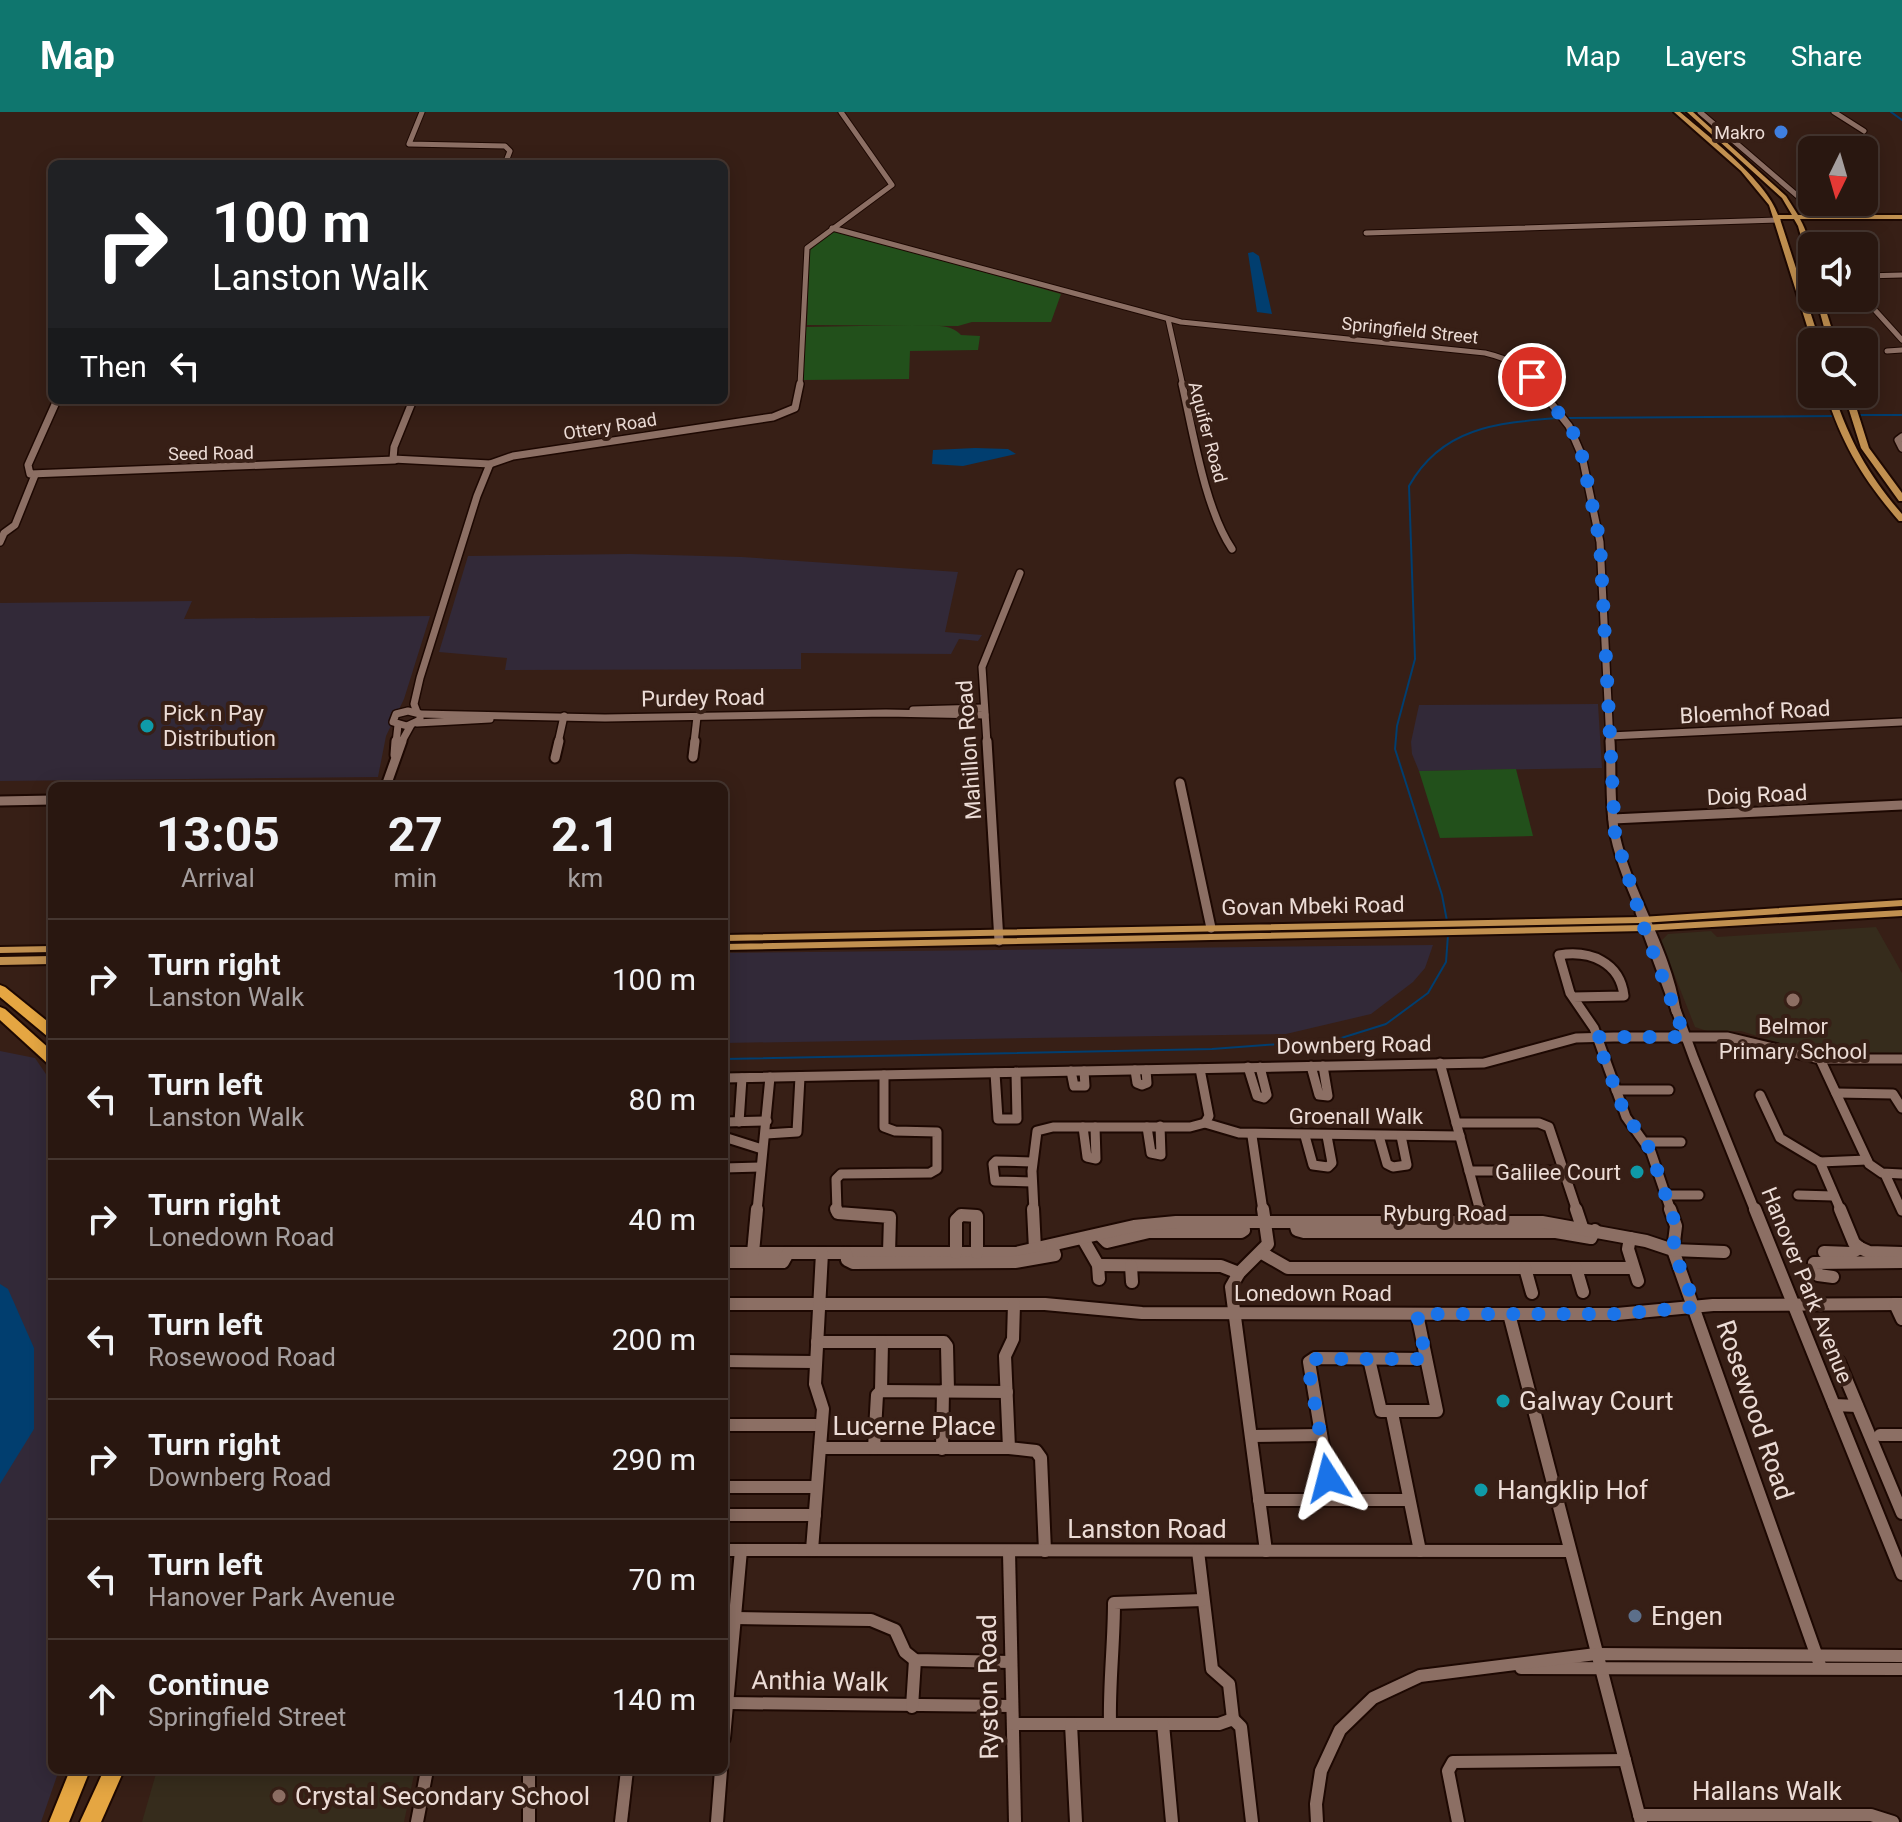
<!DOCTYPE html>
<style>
body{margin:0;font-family:Roboto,sans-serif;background:#35241e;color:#f1f3f6;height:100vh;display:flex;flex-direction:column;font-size:30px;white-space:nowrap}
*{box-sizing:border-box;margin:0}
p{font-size:26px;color:#a59f9f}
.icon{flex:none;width:44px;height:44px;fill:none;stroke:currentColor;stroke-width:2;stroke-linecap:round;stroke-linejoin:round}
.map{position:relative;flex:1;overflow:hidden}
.drawer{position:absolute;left:48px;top:670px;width:680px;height:992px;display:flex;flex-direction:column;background:#291710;border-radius:12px;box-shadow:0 4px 20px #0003,0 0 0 2px #453630}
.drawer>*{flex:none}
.top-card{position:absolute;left:48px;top:48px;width:680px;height:244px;border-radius:12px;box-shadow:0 4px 20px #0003,0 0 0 2px #453630;background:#202124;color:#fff;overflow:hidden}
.needle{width:52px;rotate:185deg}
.tools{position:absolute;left:1798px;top:24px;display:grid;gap:16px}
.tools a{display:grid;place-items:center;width:80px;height:80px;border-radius:12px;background:#291710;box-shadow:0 4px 20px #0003,0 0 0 2px #453630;font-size:40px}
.pin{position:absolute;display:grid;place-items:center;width:68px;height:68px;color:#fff;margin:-34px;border:4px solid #fff;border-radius:50%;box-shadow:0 2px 8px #0007}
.me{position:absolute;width:88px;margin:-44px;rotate:351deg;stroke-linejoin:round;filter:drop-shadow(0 0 6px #0008)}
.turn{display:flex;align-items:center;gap:28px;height:168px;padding:0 32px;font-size:36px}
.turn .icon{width:104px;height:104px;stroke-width:2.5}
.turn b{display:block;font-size:56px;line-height:68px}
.then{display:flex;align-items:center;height:76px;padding:0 32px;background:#0003;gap:16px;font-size:30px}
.eta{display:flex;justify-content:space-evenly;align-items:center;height:136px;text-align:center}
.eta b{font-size:48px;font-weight:700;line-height:56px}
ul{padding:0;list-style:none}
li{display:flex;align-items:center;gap:24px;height:120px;padding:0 32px;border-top:2px solid #453630}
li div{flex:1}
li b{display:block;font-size:30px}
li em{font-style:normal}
header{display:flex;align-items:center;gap:48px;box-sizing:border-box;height:112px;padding:0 40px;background:#0f766e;color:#fff}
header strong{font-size:38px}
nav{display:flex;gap:44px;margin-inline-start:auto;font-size:28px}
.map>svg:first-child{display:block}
.industrial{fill:#322938}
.education{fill:#362c1c}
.green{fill:#22501b}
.water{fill:#013e6f}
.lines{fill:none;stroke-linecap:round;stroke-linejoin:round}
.stream{stroke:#013e6f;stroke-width:2}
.minor-far3-casing{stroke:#1d0802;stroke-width:7}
.minor-far2-casing{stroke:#1d0802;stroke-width:10}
.minor-far1-casing{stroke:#1d0802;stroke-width:13}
.minor-casing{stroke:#1d0802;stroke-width:16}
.major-casing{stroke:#1d0802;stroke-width:4}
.highway-casing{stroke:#1d0802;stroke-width:4}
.minor-far3{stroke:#8c6f64;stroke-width:5}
.minor-far2{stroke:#8c6f64;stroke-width:7}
.minor-far1{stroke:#8c6f64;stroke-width:9}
.minor{stroke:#8c6f64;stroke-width:12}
.major{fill:#c19050;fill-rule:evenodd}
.highway{fill:#e5a642;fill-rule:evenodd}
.route{stroke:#1a73e8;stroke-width:14;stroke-dasharray:0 25.2}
.shop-dot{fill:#3f7fe0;stroke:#371f16;stroke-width:3}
.culture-dot{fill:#0f9aa8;stroke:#371f16;stroke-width:3}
.education-dot{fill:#8d6e63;stroke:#371f16;stroke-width:3}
.service-dot{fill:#5c6f8a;stroke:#371f16;stroke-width:3}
.labels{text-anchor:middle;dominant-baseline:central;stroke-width:8;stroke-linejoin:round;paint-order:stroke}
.far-poi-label{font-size:18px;fill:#ecdcd6;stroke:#371f16;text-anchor:end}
.far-street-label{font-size:18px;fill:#ecdcd6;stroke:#371f16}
.street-label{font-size:22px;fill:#ecdcd6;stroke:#371f16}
.poi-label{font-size:22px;fill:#ecdcd6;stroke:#371f16;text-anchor:start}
.near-poi-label{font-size:26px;fill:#ecdcd6;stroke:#371f16;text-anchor:start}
.near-street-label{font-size:26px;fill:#ecdcd6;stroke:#371f16}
</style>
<header>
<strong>Map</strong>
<nav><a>Map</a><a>Layers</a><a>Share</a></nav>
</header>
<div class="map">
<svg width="1902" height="1710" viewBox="0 0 1902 1710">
<rect width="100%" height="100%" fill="#371f16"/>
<g class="industrial">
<polygon points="629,442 742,445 958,460 945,520 982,523 978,529 959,527 951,542 801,541 801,557 505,558 507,546 439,540 468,444"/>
<polygon points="192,489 184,507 430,504 404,587 386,624 378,665 0,669 0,491"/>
<polygon points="1598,592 1602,656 1419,659 1412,642 1411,630 1419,593"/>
<polygon points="1433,833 1425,856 1413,870 1371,902 1286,922 724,931 724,841"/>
<polygon points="0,939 35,946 52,971 52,1658 59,1658 41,1710 0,1710"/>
</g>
<g class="education">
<polygon points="1876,815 1902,861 1902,941 1808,940 1741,919 1707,919 1695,915 1661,829 1668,822 1711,819 1717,825"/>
<polygon points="157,1658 415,1658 404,1710 142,1710"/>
</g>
<g class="green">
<polygon points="835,119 866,127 1061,182 1051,210 972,210 958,214 807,213 809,141 811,135"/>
<path d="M913,213C929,214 951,211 961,223L980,224L978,238L910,239L909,267L802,268L806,215Z"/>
<polygon points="1516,657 1533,724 1440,726 1419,659"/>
</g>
<g class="water">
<polygon points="1253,140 1259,144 1272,202 1257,200 1248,141"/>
<polygon points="975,336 1008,337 1016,342 963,354 932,352 933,338"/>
<polygon points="0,1172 8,1177 34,1236 34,1317 0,1372"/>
</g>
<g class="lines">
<g class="stream">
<polyline points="1891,0 1902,8"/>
<polyline points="1857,303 1902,303"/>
<polyline points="1566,306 1835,304"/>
<path d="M1447,809L1442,783L1395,637L1397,614L1415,547L1409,374C1442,315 1497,311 1559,306"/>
<polyline points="724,947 1212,937 1335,928 1386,912 1428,881 1446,850 1448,823"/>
</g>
<g class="minor-far3-casing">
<g id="minor-far3">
<polyline points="422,0 409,32 505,34 510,39 505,52"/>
<polyline points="1700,0 1800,86 1825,99 1825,103"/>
<polyline points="1834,0 1864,19"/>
<polyline points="1824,96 1844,103"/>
<path d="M832,116L1181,210L1485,241C1510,247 1522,254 1538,274"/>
<polyline points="1366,121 1778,108"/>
<polyline points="1864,164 1902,163"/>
<polyline points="1864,186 1902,228"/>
<polyline points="1168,207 1183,274"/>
<polyline points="1887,239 1902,238"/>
<polyline points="800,274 807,136 892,73 841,0"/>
</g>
</g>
<g class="minor-far2-casing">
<g id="minor-far2">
<path d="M1182,272C1193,320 1205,397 1232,437"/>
<polyline points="1536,272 1569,314 1582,344 1600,430 1610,631"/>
<polyline points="57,288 28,353 30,362 395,348"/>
<polyline points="413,288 394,335 393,347 490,352"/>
<polyline points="1902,325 1898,328 1902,336"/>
<polyline points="0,430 4,421 15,413 35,363"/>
<polyline points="913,598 984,596"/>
<polygon points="408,599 420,602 420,608 407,614 393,610 396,602"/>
<polyline points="417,600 414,592 420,566 477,384 490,352 513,344 773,305 795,296 800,272"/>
<polyline points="420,602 605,606 886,601 985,603"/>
<polyline points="417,611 490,607"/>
<polyline points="1610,624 1902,610"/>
<polyline points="396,631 398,613"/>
<polyline points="401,631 411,613"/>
<polyline points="558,631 564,604"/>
<polyline points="694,631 697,605"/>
<polyline points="987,631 982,555 1020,461"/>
</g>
</g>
<g class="minor-far1-casing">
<g id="minor-far1">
<polyline points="987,629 999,829"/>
<path d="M1610,629C1612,659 1609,693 1615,723C1628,784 1666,836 1676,899"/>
<polyline points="395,643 396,629"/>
<polyline points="693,645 695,629"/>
<polyline points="555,646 559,629"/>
<polyline points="1180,671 1211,816"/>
<polyline points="386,674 402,629"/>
<polyline points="0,689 52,688"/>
<polyline points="1613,707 1902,693"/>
<polyline points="1640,800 1694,947 1755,1099"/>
<path d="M1573,885L1624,884C1620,850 1590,838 1559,843L1570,881L1594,916L1626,1005L1651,1040L1671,1099"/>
<polyline points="1820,947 1869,1052 1882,1061 1902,1062"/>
<polyline points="1440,951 1480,1099"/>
<polyline points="1311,954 1319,983 1328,984 1323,954"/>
<polyline points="1248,955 1257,984 1264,986 1267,983 1260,955"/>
<polyline points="1200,957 1209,1004 1205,1011 1239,1021 1460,1024"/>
<polyline points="1135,958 1137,971 1142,973 1147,971 1146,958"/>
<polyline points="1071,959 1074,974 1085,974 1084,959"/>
<polyline points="995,961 998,1007 1017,1007 1016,960"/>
<polyline points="724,966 1484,951 1576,926 1614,925 1727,925 1820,947 1902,947"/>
<polyline points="1616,978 1669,978"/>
<polyline points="1836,981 1893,982 1902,996"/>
<polyline points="1760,983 1780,1026 1820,1050"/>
<polyline points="724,1010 767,1009"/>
<polyline points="739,1010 742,966"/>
<polyline points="1456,1011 1539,1011 1549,1015 1577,1099"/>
<polyline points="1083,1015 1087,1045 1096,1047 1095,1015"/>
<polyline points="1147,1015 1151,1041 1161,1043 1160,1014"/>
<polyline points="766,1022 797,1020 800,965"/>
<polyline points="1252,1024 1263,1099"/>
<polyline points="1305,1024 1313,1053 1328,1055 1332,1051 1327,1024"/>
<polyline points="1379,1024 1387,1052 1393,1055 1407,1053 1401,1024"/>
<polyline points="724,1025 762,1037"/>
<polyline points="1647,1030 1681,1030"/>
<polyline points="1032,1050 996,1049 993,1052 995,1069 1032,1070"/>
<polyline points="1820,1050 1841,1099"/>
<polyline points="1820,1050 1867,1048"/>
<polyline points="724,1056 760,1055"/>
<polyline points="1469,1059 1563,1059"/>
<polyline points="1885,1062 1902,1099"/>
<polyline points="1666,1083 1699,1083"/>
<polyline points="1798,1083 1833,1084"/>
<polyline points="757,1099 770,965"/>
<polyline points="837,1099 836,1067 841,1062 930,1061 937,1057 937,1020 895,1019 884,1015 884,963"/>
<polyline points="1034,1099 1032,1059 1037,1019 1053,1015 1190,1015 1205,1011"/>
</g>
</g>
<g class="minor-casing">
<g id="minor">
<polyline points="836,1097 838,1101 890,1105 889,1141"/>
<polyline points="1033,1097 1035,1137"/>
<polyline points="1263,1097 1268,1132 1239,1161 1231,1175 1266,1439"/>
<polyline points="1479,1097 1483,1110"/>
<polyline points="1576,1097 1582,1115"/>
<polyline points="1670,1097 1676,1114 1673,1138 1821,1556"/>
<polyline points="1755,1097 1902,1462"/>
<polyline points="1840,1097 1854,1131 1860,1136"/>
<polyline points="1295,1111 1297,1118 1304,1120 1556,1120 1591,1126 1595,1118"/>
<polyline points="1100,1123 1107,1130 1149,1120 1241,1120 1244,1118 1242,1110"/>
<polyline points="1630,1126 1628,1137 1638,1169"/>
<polyline points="1083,1127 1098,1153 1099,1167"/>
<polyline points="1860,1136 1869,1140 1902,1141"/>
<polyline points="1824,1140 1851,1141 1860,1136"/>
<polyline points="724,1141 1016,1141 1134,1114 1176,1110 1542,1110 1646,1129 1673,1138 1724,1140"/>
<polyline points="753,1141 757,1097"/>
<polyline points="846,1141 847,1148 853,1151 1015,1150 1055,1143 1052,1134"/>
<polyline points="956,1141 956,1108 961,1103 977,1104 977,1141"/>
<polyline points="1262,1141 1288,1156 1633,1156"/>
<polyline points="724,1150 783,1150 788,1141"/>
<polyline points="1098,1153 1221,1154 1239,1161"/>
<polyline points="1131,1154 1132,1170"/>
<polyline points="1525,1156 1532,1181"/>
<polyline points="1576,1156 1583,1180"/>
<polyline points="1833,1165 1818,1163 1814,1151 1902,1150"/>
<polyline points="724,1192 1045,1192 1142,1201 1509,1202 1617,1202 1713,1193 1902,1192"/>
<polyline points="1014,1192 1013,1227 1005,1244 1009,1336 1036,1339 1041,1346 1045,1439"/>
<polyline points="1895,1192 1902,1207"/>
<polyline points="1509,1202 1641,1710"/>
<polyline points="817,1230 944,1230 947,1234 948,1279"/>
<polyline points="1369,1247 1381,1299 1437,1299 1417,1202"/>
<polyline points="724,1249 816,1250"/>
<polyline points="1839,1250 1902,1401"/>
<polyline points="881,1279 882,1230"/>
<polyline points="1834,1293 1857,1294"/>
<polyline points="1392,1301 1420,1439"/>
<polyline points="724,1313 821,1313"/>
<polyline points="1880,1323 1902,1323"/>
<polyline points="1251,1324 1321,1323"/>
<polyline points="820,1336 1009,1336"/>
<polyline points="874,1336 877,1283 881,1279 1007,1280"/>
<polyline points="942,1337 943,1279"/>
<polyline points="724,1375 815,1375"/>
<polyline points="1259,1388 1409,1388"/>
<polyline points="1332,1388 1309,1250 1315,1246 1426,1247"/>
<polyline points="724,1403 815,1403"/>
<polyline points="724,1438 1570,1439"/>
<polyline points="812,1438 823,1297 815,1272 822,1141"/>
<polyline points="1198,1439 1212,1557 1229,1572 1233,1607"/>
<polyline points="1009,1440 1015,1710"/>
<polyline points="735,1506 871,1508 895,1518 905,1540 915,1548 1011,1550"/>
<polyline points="1521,1556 1902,1557"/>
<polyline points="727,1591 1012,1594"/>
<polyline points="912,1595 915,1548"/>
<path d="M1110,1611C1109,1571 1114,1531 1114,1491L1203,1488"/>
<polyline points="1013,1612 1219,1612 1233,1607 1241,1615 1252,1710"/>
<polyline points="1071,1612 1076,1710"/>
<polyline points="1163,1612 1172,1710"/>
<polyline points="724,1626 741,1438"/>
<polyline points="529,1658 529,1710"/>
<polyline points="1639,1703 1871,1703 1893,1710"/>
<polyline points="417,1710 427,1658"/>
<polyline points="621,1710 627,1658"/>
<polyline points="717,1710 721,1658"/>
<polyline points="1317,1710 1316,1692 1321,1659 1340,1618 1373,1586 1420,1564 1596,1542 1902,1544"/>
<polyline points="1458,1710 1448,1659 1453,1650 1625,1648"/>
</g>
</g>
<g class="major-casing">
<g id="major">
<path d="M1674,0H1680C1708,24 1767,69 1778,103H1792L1782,86L1687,0H1693L1786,84L1798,103H1902V107H1800C1808,121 1812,138 1812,154L1809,152L1798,114L1794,107H1780L1820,230H1812L1769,93L1741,59Z"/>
<polygon points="1816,186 1822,186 1836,230 1828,230"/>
<path d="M1826,282H1834C1850,330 1869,364 1902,402V409H1899C1863,367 1843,334 1826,282Z"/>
<polygon points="1844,282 1852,282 1869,336 1902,381 1902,389 1899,389 1861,336"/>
<polygon points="1902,788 1902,794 1641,811 724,829 724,823 1641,805"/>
<polygon points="1902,798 1902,804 1644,819 724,838 724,832 1644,813"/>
<polygon points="52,834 52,840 0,841 0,835"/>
<polygon points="52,844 52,852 0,853 0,845"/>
</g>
</g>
<g class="highway-casing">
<g id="highway">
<polygon points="0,873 5,875 52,913 52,926 47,924 0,885"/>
<polygon points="0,895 5,897 52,939 52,952 47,951 0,908"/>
<polygon points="70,1658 90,1658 69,1710 49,1710"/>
<polygon points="104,1658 124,1658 101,1710 80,1710"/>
</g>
</g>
<use href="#minor-far3" class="minor-far3"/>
<use href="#minor-far2" class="minor-far2"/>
<use href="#minor-far1" class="minor-far1"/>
<use href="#minor" class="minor"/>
<use href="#major" class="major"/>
<use href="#highway" class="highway"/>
</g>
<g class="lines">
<polyline class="route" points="1328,1366 1308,1254 1312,1247 1426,1247 1417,1202 1617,1202 1696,1195 1673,1138 1676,1114 1651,1040 1644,1026 1626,1005 1596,925 1685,925 1644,816 1615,722 1600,430 1582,344 1574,322 1532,265"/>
</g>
<circle class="shop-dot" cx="1781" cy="20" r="8"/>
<g class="culture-dot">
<circle cx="147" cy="614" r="8"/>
<circle cx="1637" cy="1060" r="8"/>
<circle cx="1503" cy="1289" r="8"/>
<circle cx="1481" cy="1378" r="8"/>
</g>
<g class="education-dot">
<circle cx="1793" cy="888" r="8"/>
<circle cx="279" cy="1684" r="8"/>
</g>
<circle class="service-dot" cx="1635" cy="1504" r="8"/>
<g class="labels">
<g class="far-poi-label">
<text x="1765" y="20">Makro</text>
</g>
<g class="far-street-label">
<text transform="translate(1410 218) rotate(6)">Springfield Street</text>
<text transform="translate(610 314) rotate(-9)">Ottery Road</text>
<text transform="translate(1208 320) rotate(75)">Aquifer Road</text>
<text transform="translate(211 341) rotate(-1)">Seed Road</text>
</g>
<g class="street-label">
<text transform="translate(703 586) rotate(-1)">Purdey Road</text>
<text transform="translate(1755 600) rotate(-3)">Bloemhof Road</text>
<text transform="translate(969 638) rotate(-94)">Mahillon Road</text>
<text transform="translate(1757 683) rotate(-3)">Doig Road</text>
<text transform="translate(1313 794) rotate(-1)">Govan Mbeki Road</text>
<text transform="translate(1354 933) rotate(-1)">Downberg Road</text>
<text x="1356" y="1004">Groenall Walk</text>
<text x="1445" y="1101">Ryburg Road</text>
<text transform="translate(1807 1173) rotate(68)">Hanover Park Avenue</text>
<text x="1313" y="1181">Lonedown Road</text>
</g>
<g class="poi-label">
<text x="163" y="601">Pick n Pay<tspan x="163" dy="25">Distribution</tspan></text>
<text x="1793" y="914" text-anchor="middle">Belmor<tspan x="1793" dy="25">Primary School</tspan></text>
<text x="1621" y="1060" text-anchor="end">Galilee Court</text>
</g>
<g class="near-poi-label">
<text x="1519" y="1289">Galway Court</text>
<text x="1497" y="1378">Hangklip Hof</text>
<text x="1651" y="1504">Engen</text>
<text x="295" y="1684">Crystal Secondary School</text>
</g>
<g class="near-street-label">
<text transform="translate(1755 1298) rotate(71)">Rosewood Road</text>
<text x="914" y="1314">Lucerne Place</text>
<text x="1147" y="1417">Lanston Road</text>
<text transform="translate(820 1569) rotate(1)">Anthia Walk</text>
<text transform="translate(988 1575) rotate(-91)">Ryston Road</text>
<text x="1767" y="1679">Hallans Walk</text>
</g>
</g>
</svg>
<div class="tools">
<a><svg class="needle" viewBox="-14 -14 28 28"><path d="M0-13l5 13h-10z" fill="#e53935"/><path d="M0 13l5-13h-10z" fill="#a59f9f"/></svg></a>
<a><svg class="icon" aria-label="sound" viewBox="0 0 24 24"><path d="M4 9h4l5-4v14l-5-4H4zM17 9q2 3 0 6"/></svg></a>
<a><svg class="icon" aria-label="search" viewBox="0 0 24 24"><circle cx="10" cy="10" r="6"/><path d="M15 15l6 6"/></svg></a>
</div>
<div class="pin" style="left:1532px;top:265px;background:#d93025"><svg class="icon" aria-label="arrive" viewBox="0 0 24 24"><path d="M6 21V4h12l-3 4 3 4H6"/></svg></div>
<svg class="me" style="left:1328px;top:1366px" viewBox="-20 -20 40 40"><path d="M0-17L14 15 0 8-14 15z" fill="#1a73e8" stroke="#fff" stroke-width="4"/></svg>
<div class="top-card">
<div class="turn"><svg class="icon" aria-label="right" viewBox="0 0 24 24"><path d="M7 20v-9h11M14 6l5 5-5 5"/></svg><div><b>100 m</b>Lanston Walk</div></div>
<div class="then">Then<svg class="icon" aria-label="left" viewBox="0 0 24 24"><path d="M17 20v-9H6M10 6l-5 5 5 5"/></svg></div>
</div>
<section class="drawer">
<div class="eta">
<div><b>13:05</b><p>Arrival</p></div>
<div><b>27</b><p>min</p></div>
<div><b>2.1</b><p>km</p></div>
</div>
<ul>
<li><svg class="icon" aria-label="right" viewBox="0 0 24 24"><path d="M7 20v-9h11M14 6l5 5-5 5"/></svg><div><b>Turn right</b><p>Lanston Walk</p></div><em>100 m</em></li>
<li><svg class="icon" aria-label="left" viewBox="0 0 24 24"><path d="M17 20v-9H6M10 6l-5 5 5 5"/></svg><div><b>Turn left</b><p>Lanston Walk</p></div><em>80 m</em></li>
<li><svg class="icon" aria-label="right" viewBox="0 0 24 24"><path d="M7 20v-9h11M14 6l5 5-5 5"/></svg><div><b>Turn right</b><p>Lonedown Road</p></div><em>40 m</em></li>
<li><svg class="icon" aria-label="left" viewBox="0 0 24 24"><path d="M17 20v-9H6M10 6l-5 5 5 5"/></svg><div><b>Turn left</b><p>Rosewood Road</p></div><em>200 m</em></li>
<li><svg class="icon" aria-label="right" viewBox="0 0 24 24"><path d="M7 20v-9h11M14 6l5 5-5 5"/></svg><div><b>Turn right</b><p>Downberg Road</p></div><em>290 m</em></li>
<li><svg class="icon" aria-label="left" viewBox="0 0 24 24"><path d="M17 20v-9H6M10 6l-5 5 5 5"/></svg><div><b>Turn left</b><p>Hanover Park Avenue</p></div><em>70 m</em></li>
<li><svg class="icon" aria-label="ahead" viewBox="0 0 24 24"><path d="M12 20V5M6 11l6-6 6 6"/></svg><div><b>Continue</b><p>Springfield Street</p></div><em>140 m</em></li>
</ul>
</section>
</div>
